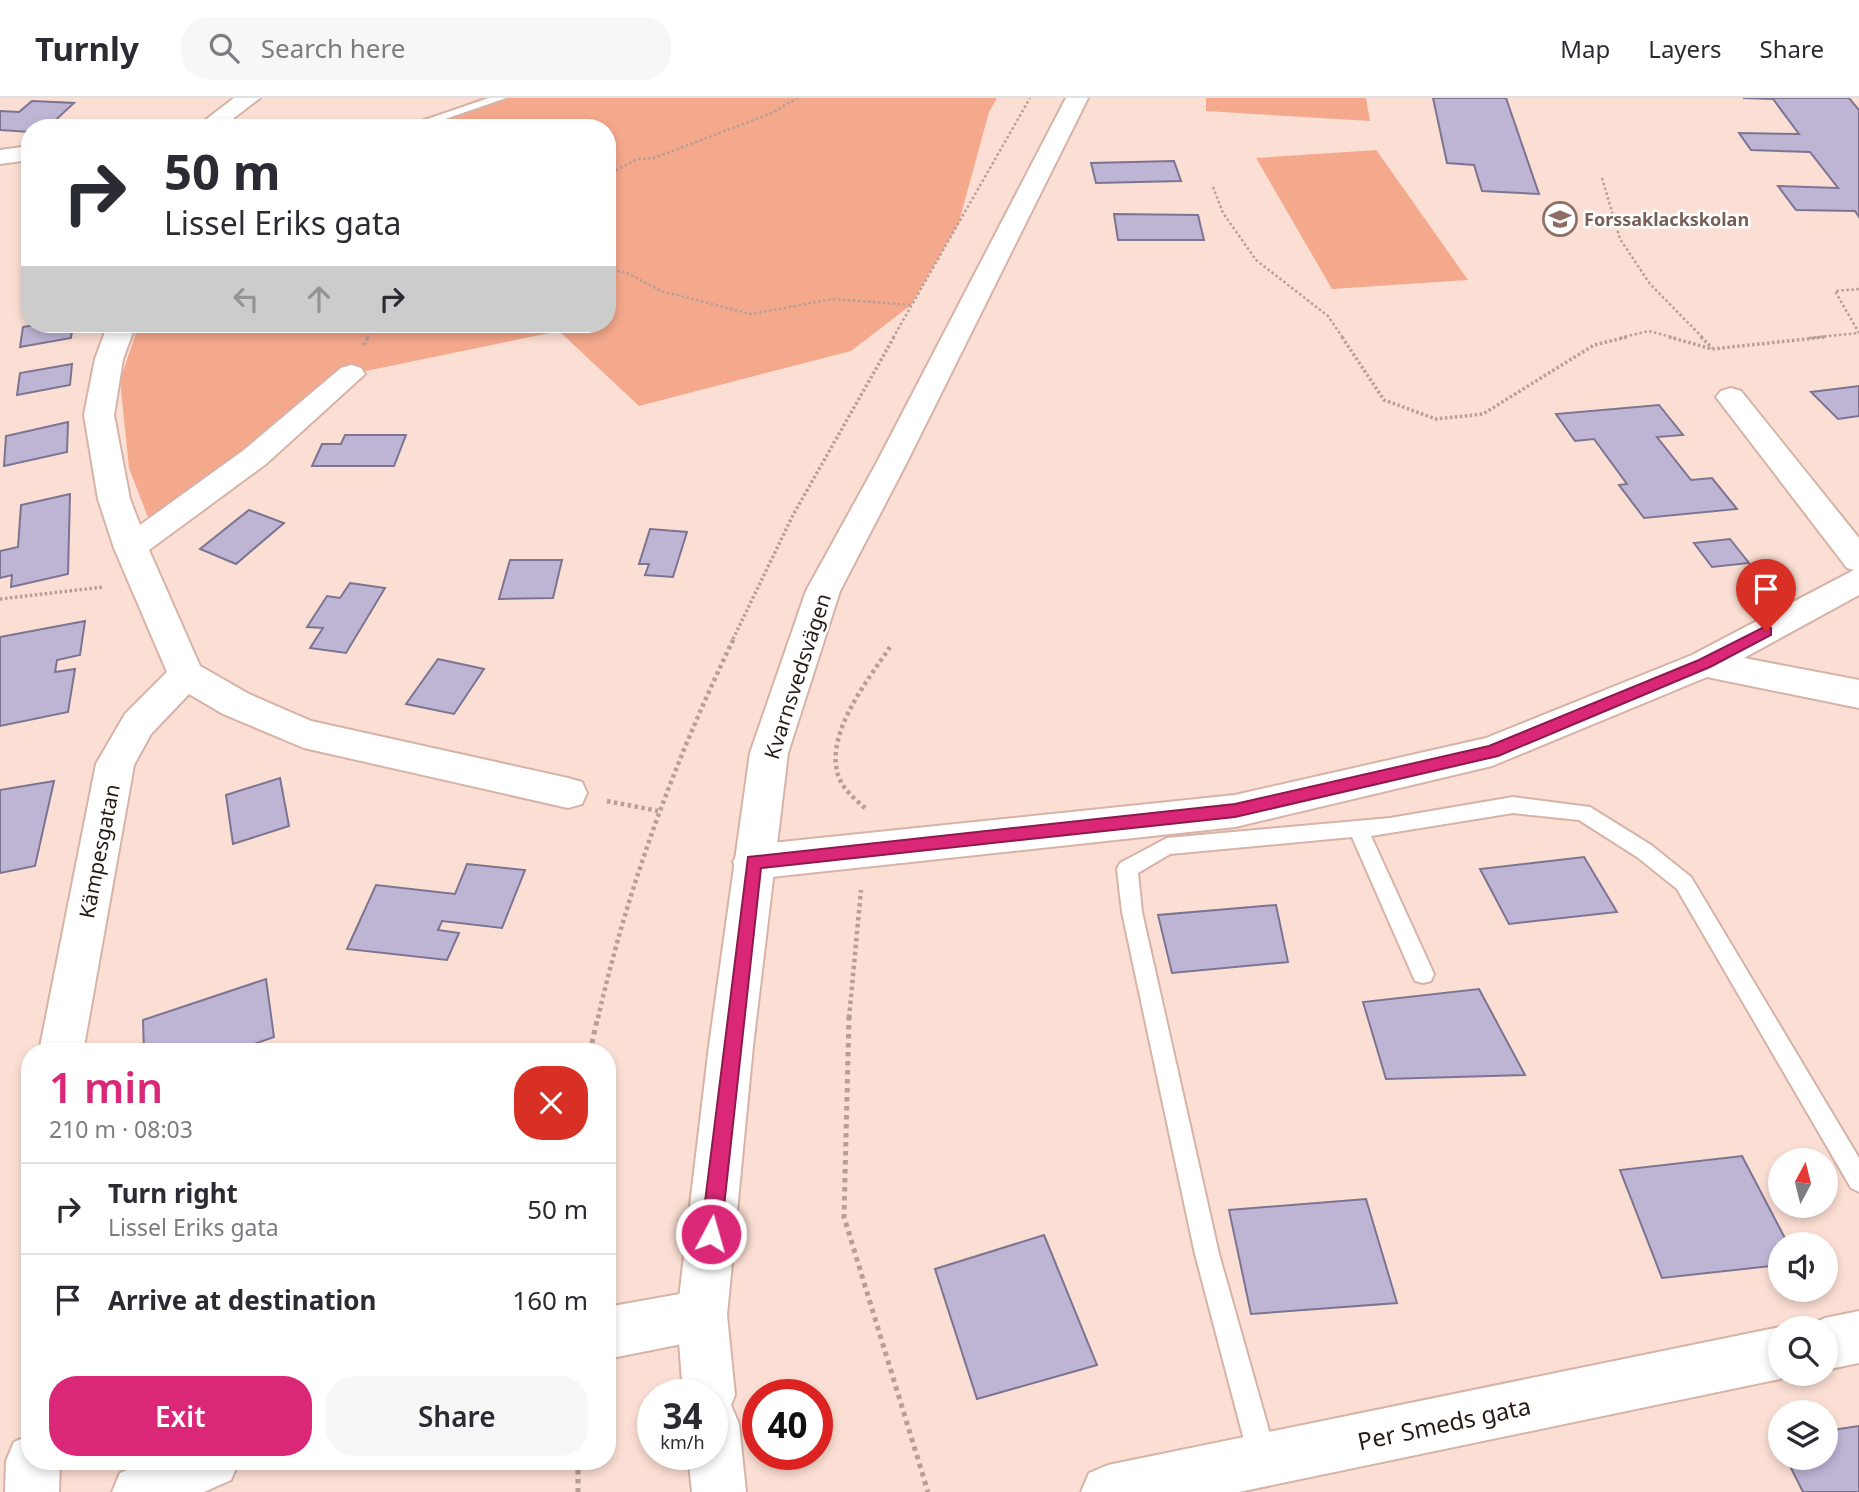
<!DOCTYPE html>
<meta charset="utf-8">
<style>
body{margin:0;font-family:"Noto Sans",sans-serif;background:#f7f7f7;color:#2b2b33;height:100vh;display:flex;flex-direction:column;font-size:26px;white-space:nowrap}
*{box-sizing:border-box;margin:0}
p{font-size:23px;color:#7c7c81}
.icon{flex:none;width:38px;height:38px;fill:none;stroke:currentColor;stroke-width:2;stroke-linecap:round;stroke-linejoin:round}
.map{position:relative;flex:1;overflow:hidden}
.side{position:absolute;left:21px;top:945px;width:595px;height:427px;display:flex;flex-direction:column;background:#fff;border-radius:28px;box-shadow:0 4px 10px #0003}
.side>*{flex:none}
.hud{position:absolute;left:21px;top:21px;width:595px;height:214px;border-radius:28px;box-shadow:0 4px 10px #0003;background:#fff;color:#2b2b33;overflow:hidden}
.needle{width:46px;rotate:7deg}
.fabs{position:absolute;left:1768px;top:1050px;display:grid;gap:14px}
.fabs a{display:grid;place-items:center;width:70px;height:70px;border-radius:50%;background:#fff;box-shadow:0 4px 10px #0003;font-size:35px}
.speed{position:absolute;left:637px;top:1281px;display:flex;gap:14px;font-size:35px;font-weight:700;text-align:center}
.speed>*{display:grid;place-content:center;width:91px;height:91px;border-radius:50%;background:#fff;box-shadow:0 4px 10px #0003;line-height:1}
.speed small{font-size:18px;font-weight:400}
.speed .limit{border:10px solid #d22;background:#fff;color:#111}
.pin{position:absolute;display:grid;place-items:center;width:60px;height:60px;color:#fff;margin:-72px -30px;border-radius:50% 50% 50% 0;rotate:-45deg;box-shadow:0 0 7px #0007}
.pin .icon{rotate:45deg}
.me{position:absolute;width:77px;margin:-38px;rotate:6deg;stroke-linejoin:round;filter:drop-shadow(0 0 5px #0008)}
.turn{display:flex;align-items:center;gap:24px;height:147px;padding:0 28px;font-size:32px}
.turn .icon{width:91px;height:91px;stroke-width:2.5}
.turn b{display:block;font-size:49px;line-height:60px}
.lanes{display:flex;align-items:center;height:66px;padding:0 28px;background:#0003;justify-content:center;gap:35px;direction:ltr}
.lanes .off{opacity:.35}
.round{display:grid;place-items:center;flex:none;width:74px;height:74px;border-radius:28px;background:#f7f7f7}
.head{display:flex;align-items:center;justify-content:space-between;height:119px;padding:0 28px}
h1{font-size:42px;font-weight:600;line-height:52px;color:#db2777}
.button{display:flex;gap:14px;margin-top:auto;padding:14px 28px}
.button a{flex:1;height:80px;border-radius:28px;background:#db2777;color:#fff;font-size:28px;font-weight:600;line-height:80px;text-align:center}
.button a+a{background:#f7f7f7;color:#2b2b33}
ul{padding:0;list-style:none}
li{display:flex;align-items:center;gap:21px;height:91px;padding:0 28px;border-top:2px solid #e1e1e2}
li div{flex:1}
li b{display:block;font-size:26px}
li em{font-style:normal}
header{display:flex;align-items:center;gap:42px;box-sizing:border-box;height:98px;padding:0 35px;background:#fff;border-bottom:2px solid #e1e1e2}
header strong{font-size:33px}
nav{display:flex;gap:38px;margin-inline-start:auto;font-size:24px}
.search{width:490px;height:63px;background:#f7f7f7;display:flex;align-items:center;gap:18px;box-sizing:border-box;padding:0 24px;border-radius:28px;color:#7c7c81;font-size:26px}
.map>svg:first-child{display:block}
.green{fill:#f4a88c}
.building{fill:#beb5d5;stroke:#7c7491;stroke-width:2}
.lines{fill:none;stroke-linecap:round;stroke-linejoin:round}
.lane-casing{stroke:#d6b3a6;stroke-width:4}
.street-casing{stroke:#d6b3a6;stroke-width:4}
.secondary-casing{stroke:#d6b3a6;stroke-width:4}
.path-far3{stroke:#b79f96;stroke-width:2.5;stroke-dasharray:2.5 2.5;stroke-linecap:butt}
.path-far2{stroke:#b79f96;stroke-width:3.5;stroke-dasharray:2.5 2.5;stroke-linecap:butt}
.path-far1{stroke:#b79f96;stroke-width:4.5;stroke-dasharray:3.5 3.5;stroke-linecap:butt}
.path{stroke:#b79f96;stroke-width:5;stroke-dasharray:4.5 4.5;stroke-linecap:butt}
.lane{fill:#fff;fill-rule:evenodd}
.street{fill:#fff;fill-rule:evenodd}
.secondary{fill:#fff;fill-rule:evenodd}
.route{fill:#db2777;stroke:#8e194d;stroke-width:2}
.labels{text-anchor:middle;dominant-baseline:central;stroke-width:5;stroke-linejoin:round;paint-order:stroke}
.far-education-label{font-size:18px;font-weight:bold;fill:#785e54;stroke:#fff;text-anchor:start}
.street-label{font-size:21px;fill:#271a15;stroke:#fff}
.near-street-label{font-size:24px;fill:#271a15;stroke:#fff}
</style>
<header>
<strong>Turnly</strong>
<div class="search"><svg class="icon" aria-label="search" viewBox="0 0 24 24"><circle cx="10" cy="10" r="6"/><path d="M15 15l6 6"/></svg>Search here</div>
<nav><a>Map</a><a>Layers</a><a>Share</a></nav>
</header>
<div class="map">
<svg width="1859" height="1394" viewBox="0 0 1859 1394">
<rect width="100%" height="100%" fill="#fcdfd4"/>
<g class="green">
<polygon points="481,0 997,0 989,14 959,124 911,207 851,253 639,308 559,233 351,276 149,422 129,370 120,282 139,226 607,226 607,30 402,30"/>
<polygon points="1206,0 1366,0 1370,23 1206,13"/>
<polygon points="1377,52 1377,53 1468,182 1332,191 1256,60"/>
</g>
<g class="building">
<polygon points="1433,0 1506,0 1539,96 1482,93 1474,67 1447,65"/>
<polygon points="1743,0 1849,0 1859,12 1859,119 1855,113 1796,112 1778,88 1838,90 1810,54 1751,52 1739,35 1799,36 1773,1"/>
<polygon points="32,3 74,5 47,30 30,30 30,34 0,32 0,13 19,14"/>
<polygon points="1174,63 1181,83 1096,85 1091,65"/>
<polygon points="1114,116 1198,117 1204,142 1118,142"/>
<polygon points="39,226 73,226 71,240 20,249 23,229"/>
<polygon points="72,266 70,287 17,297 20,275"/>
<polygon points="1859,288 1859,318 1838,321 1811,294"/>
<polygon points="1659,307 1683,337 1657,339 1691,382 1712,380 1737,411 1644,420 1619,387 1627,386 1594,341 1575,343 1556,316"/>
<polygon points="68,324 67,354 4,368 6,338"/>
<polygon points="345,337 406,337 394,368 312,368 322,346 341,346"/>
<polygon points="70,396 68,476 11,489 12,477 0,480 0,453 18,449 21,407"/>
<polygon points="249,412 284,425 236,466 200,451"/>
<polygon points="650,431 687,434 673,479 645,477 649,466 639,466"/>
<polygon points="1730,441 1749,465 1712,469 1694,445"/>
<polygon points="510,462 562,462 553,500 499,501"/>
<polygon points="350,485 385,490 346,555 310,550 323,530 307,529 327,498 340,500"/>
<polygon points="85,523 80,557 57,562 55,574 75,571 68,614 0,628 0,539"/>
<polygon points="438,561 484,571 454,616 406,606"/>
<polygon points="280,680 289,728 233,746 226,697"/>
<polygon points="54,683 35,768 0,775 0,692"/>
<polygon points="1584,759 1617,814 1509,826 1480,771"/>
<polygon points="467,766 525,772 502,830 442,823 438,832 459,835 447,862 347,851 376,787 455,796"/>
<polygon points="1276,807 1288,864 1172,875 1158,817"/>
<polygon points="266,881 274,939 231,954 144,954 143,922"/>
<polygon points="1479,891 1525,977 1386,981 1363,904"/>
<polygon points="1742,1058 1788,1146 1780,1146 1780,1167 1662,1180 1620,1072"/>
<polygon points="1366,1101 1397,1205 1251,1216 1229,1112"/>
<polygon points="1044,1137 1097,1267 977,1301 935,1171"/>
<polygon points="1859,1328 1859,1394 1803,1394 1786,1360 1825,1360 1825,1333"/>
</g>
<g class="lines">
<g class="lane-casing">
<g id="lane">
<polygon points="489,0 506,0 419,30 401,30"/>
<polygon points="1513,699 1590,709 1651,747 1691,779 1859,1060 1859,1094 1851,1090 1677,791 1637,759 1579,722 1513,715 1371,738 1434,876 1431,883 1423,885 1415,883 1352,739 1170,756 1138,775 1142,814 1219,1156 1277,1361 1273,1371 1263,1375 1253,1371 1249,1361 1195,1156 1122,814 1117,771 1120,765 1167,740 1390,720"/>
</g>
</g>
<g class="street-casing">
<g id="street">
<polygon points="234,0 260,0 221,30 195,30"/>
<polygon points="30,48 30,62 0,66 0,52"/>
<polygon points="108,226 136,226 123,261 114,317 130,401 140,427 244,352 341,270 351,267 361,270 365,276 266,366 149,452 200,568 249,596 311,623 568,680 582,684 587,695 582,706 568,710 304,650 223,616 189,596 151,636 134,667 83,954 39,954 96,666 125,616 167,574 114,450 98,401 84,317 95,261"/>
<polygon points="1731,290 1741,293 1859,440 1859,497 1744,560 1859,582 1859,610 1707,579 1492,668 1235,729 753,781 739,776 733,764 739,752 753,747 1235,697 1486,640 1692,557 1854,472 1847,470 1716,299 1721,293"/>
<polygon points="702,1192 720,1199 727,1217 720,1235 702,1242 607,1261 607,1209"/>
<polygon points="1859,1213 1859,1265 1825,1272 1825,1230 1806,1230 1807,1228 1825,1220"/>
<polygon points="1780,1229 1783,1230 1780,1230 1780,1276 1792,1276 1780,1281 1239,1394 1081,1394 1089,1375 1108,1367"/>
<polygon points="30,1337 30,1363 60,1363 59,1394 5,1394 6,1363 14,1344"/>
<polygon points="147,1363 239,1363 231,1382 204,1394 112,1394 120,1375"/>
</g>
</g>
<g class="secondary-casing">
<polygon id="secondary" points="1066,0 1088,0 907,364 840,493 788,655 753,948 727,1217 735,1297 731,1307 739,1326 746,1394 692,1394 688,1356 712,1356 712,1297 683,1297 677,1217 709,948 750,655 806,493 877,364"/>
</g>
<g class="path-far3">
<polyline points="607,77 637,61 654,60 772,15 797,0"/>
<polyline points="1602,80 1620,141 1650,186 1703,240"/>
<polyline points="1213,89 1223,115 1256,162 1328,218 1343,240"/>
<polyline points="607,172 625,174 661,193 751,216 833,201 911,207"/>
<polyline points="367,240 373,226"/>
<polyline points="893,240 1030,0"/>
<polyline points="1620,240 1649,233 1675,240"/>
<polyline points="1809,240 1859,235 1835,193 1859,191"/>
</g>
<g class="path-far2">
<polyline points="1342,239 1384,302 1436,321 1483,316 1594,247 1627,239"/>
<polyline points="1669,239 1712,251 1825,239"/>
<polyline points="1701,239 1712,250"/>
<polyline points="364,247 368,239"/>
<polyline points="0,501 103,489"/>
<polyline points="733,541 793,417 894,239"/>
</g>
<g class="path-far1">
<polyline points="607,703 658,713"/>
<path d="M865,710C856,702 845,693 840,682C821,640 868,582 890,549"/>
<path d="M598,920C628,788 675,662 734,540"/>
<polyline points="849,920 861,792"/>
</g>
<g class="path">
<polyline points="849,918 844,1119 928,1394"/>
<polyline points="590,954 598,918"/>
<polyline points="578,1363 578,1394"/>
</g>
<use href="#lane" class="lane"/>
<use href="#street" class="street"/>
<use href="#secondary" class="secondary"/>
</g>
<polygon class="route" points="1766,528 1771,530 1771,537 1710,569 1498,658 1235,719 761,770 721,1136 718,1143 711,1146 704,1143 701,1136 748,759 1235,706 1489,648 1699,562"/>
<defs>
<g id="school-ring" transform="scale(1.75)"><circle r="9.5" fill="#fff" stroke="#8d6e63" stroke-width="1.5"/><path d="M0-5L7-2L0 1L-7-2ZM-4 1L0 2.5L4 1V4Q0 6-4 4Z" fill="#8d6e63"/></g>
</defs>
<g fill-rule="evenodd">
<use href="#school-ring" x="1560" y="121"/>
</g>
<g class="labels">
<g class="far-education-label">
<text x="1584" y="121">Forssaklackskolan</text>
</g>
<g class="street-label">
<text transform="translate(797 578) rotate(-72)">Kvarnsvedsvägen</text>
<text transform="translate(99 753) rotate(-79)">Kämpesgatan</text>
</g>
<g class="near-street-label">
<text transform="translate(1444 1325) rotate(-12)">Per Smeds gata</text>
</g>
</g>
</svg>
<div class="fabs">
<a><svg class="needle" viewBox="-14 -14 28 28"><path d="M0-13l5 13h-10z" fill="#e53935"/><path d="M0 13l5-13h-10z" fill="#7c7c81"/></svg></a>
<a><svg class="icon" aria-label="sound" viewBox="0 0 24 24"><path d="M4 9h4l5-4v14l-5-4H4zM17 9q2 3 0 6"/></svg></a>
<a><svg class="icon" aria-label="search" viewBox="0 0 24 24"><circle cx="10" cy="10" r="6"/><path d="M15 15l6 6"/></svg></a>
<a><svg class="icon" aria-label="layers" viewBox="0 0 24 24"><path d="M12 4l9 5-9 5-9-5zM3 14l9 5 9-5"/></svg></a>
</div>
<div class="speed"><div>34<small>km/h</small></div><div class="limit">40</div></div>
<div class="pin" style="left:1766px;top:533px;background:#d93025"><svg class="icon" aria-label="arrive" viewBox="0 0 24 24"><path d="M6 21V4h12l-3 4 3 4H6"/></svg></div>
<svg class="me" style="left:711px;top:1136px" viewBox="-20 -20 40 40"><circle r="17" fill="#db2777" stroke="#fff" stroke-width="3"/><path d="M0-11L8 9 0 5-8 9z" fill="#fff"/></svg>
<div class="hud">
<div class="turn"><svg class="icon" aria-label="right" viewBox="0 0 24 24"><path d="M7 20v-9h11M14 6l5 5-5 5"/></svg><div><b>50 m</b>Lissel Eriks gata</div></div>
<div class="lanes"><svg class="icon off" aria-label="left" viewBox="0 0 24 24"><path d="M17 20v-9H6M10 6l-5 5 5 5"/></svg><svg class="icon off" aria-label="ahead" viewBox="0 0 24 24"><path d="M12 20V5M6 11l6-6 6 6"/></svg><svg class="icon" aria-label="right" viewBox="0 0 24 24"><path d="M7 20v-9h11M14 6l5 5-5 5"/></svg></div>
</div>
<section class="side">
<div class="head"><div><h1>1 min</h1><p>210 m · 08:03</p></div><a class="round" style="background:#d93025;color:#fff"><svg class="icon" aria-label="close" viewBox="0 0 24 24"><path d="M6 6l12 12M18 6L6 18"/></svg></a></div>
<ul>
<li><svg class="icon" aria-label="right" viewBox="0 0 24 24"><path d="M7 20v-9h11M14 6l5 5-5 5"/></svg><div><b>Turn right</b><p>Lissel Eriks gata</p></div><em>50 m</em></li>
<li><svg class="icon" aria-label="arrive" viewBox="0 0 24 24"><path d="M6 21V4h12l-3 4 3 4H6"/></svg><div><b>Arrive at destination</b></div><em>160 m</em></li>
</ul>
<div class="button"><a>Exit</a><a>Share</a></div>
</section>
</div>
